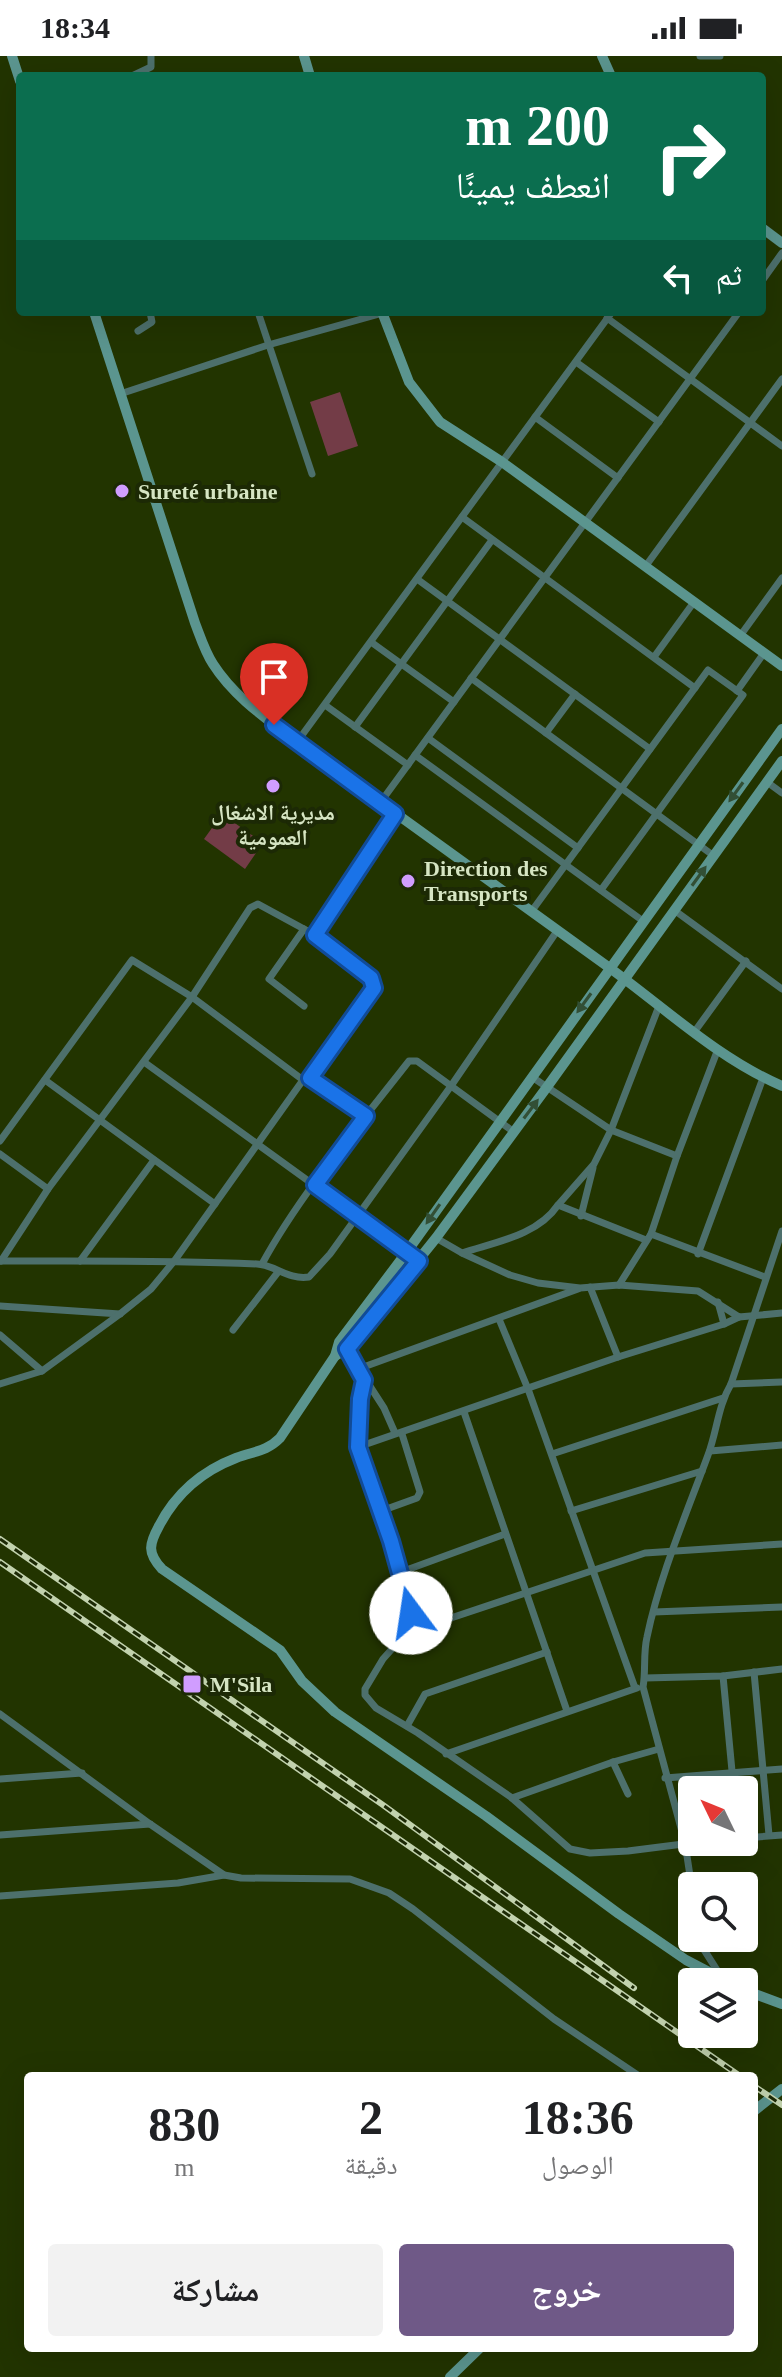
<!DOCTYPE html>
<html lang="ar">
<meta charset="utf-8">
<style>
body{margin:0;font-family:"Times New Roman","Noto Naskh Arabic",serif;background:#f2f2f2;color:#202124;direction:rtl;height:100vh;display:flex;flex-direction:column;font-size:30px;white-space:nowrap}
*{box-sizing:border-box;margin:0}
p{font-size:26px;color:#757577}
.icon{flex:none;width:44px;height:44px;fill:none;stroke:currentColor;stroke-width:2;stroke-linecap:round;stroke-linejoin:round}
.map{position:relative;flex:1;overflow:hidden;direction:ltr}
.side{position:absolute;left:24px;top:2016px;width:734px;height:280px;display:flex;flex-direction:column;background:#fff;border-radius:8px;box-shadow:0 8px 32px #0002;direction:rtl}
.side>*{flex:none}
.guide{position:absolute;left:16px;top:16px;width:750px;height:244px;border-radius:8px;box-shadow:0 8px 32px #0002;direction:rtl;background:#0b6e4f;color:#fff;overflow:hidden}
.needle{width:52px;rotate:313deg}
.controls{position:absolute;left:678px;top:1720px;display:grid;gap:16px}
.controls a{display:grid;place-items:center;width:80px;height:80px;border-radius:8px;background:#fff;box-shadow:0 8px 32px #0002;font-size:40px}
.pin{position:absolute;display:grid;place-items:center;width:68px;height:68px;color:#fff;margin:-82px -34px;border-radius:50% 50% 50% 0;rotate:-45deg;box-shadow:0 0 8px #0007}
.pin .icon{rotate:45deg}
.me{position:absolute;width:88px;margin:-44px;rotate:346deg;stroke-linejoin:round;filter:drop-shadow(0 0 6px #0008)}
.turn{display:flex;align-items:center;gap:28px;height:168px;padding:0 24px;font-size:36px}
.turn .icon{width:104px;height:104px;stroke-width:2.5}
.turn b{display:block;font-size:56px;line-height:68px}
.then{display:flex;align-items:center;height:76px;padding:0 24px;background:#0003;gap:16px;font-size:30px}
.eta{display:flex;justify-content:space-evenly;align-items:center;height:136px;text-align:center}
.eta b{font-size:48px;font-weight:700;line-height:56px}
.cta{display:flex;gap:16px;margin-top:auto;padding:16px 24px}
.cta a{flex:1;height:92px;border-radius:8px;background:#6f5987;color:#fff;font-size:32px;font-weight:700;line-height:92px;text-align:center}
.cta a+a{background:#f2f2f2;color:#202124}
.status{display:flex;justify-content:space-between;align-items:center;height:56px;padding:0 40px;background:#fff;direction:ltr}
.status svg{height:22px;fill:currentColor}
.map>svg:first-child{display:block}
.green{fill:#733c47}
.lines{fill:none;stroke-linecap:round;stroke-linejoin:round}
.street{stroke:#4d706c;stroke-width:7}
.secondary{stroke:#5b958f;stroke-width:10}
.rail-casing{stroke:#c2d2ae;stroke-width:6}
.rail{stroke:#1c2905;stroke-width:3;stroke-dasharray:9;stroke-linecap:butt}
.oneway{fill:#324f35}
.route-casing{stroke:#114b97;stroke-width:20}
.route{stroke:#1a73e8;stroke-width:14}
.poi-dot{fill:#d09dff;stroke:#1c2905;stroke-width:3}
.labels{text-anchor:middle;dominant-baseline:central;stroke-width:8;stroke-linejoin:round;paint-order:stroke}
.poi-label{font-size:22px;font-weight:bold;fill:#d6e5c3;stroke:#1c2905;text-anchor:start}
</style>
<div class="status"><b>18:34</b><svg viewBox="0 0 49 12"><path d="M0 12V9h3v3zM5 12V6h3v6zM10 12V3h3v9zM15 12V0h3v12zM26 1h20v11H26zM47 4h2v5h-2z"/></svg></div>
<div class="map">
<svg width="782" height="2321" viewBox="0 0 782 2321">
<rect width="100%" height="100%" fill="#223400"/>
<g class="green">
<polygon points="340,336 358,390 328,400 310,346"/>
<polygon points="222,758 263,787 245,813 204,783"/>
</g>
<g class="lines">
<g class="street">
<polyline points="700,0 720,0"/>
<polyline points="132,20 151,11 151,0"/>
<polyline points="762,225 782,197"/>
<polyline points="258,256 312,418"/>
<polyline points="607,262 782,390"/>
<polyline points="138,275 152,266 150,256"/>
<polyline points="576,306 659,366"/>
<polyline points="120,338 268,289 383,257"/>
<polyline points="535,361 618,422"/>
<polyline points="462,461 695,632"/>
<polyline points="645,511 782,323"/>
<polyline points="417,523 650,693"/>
<polyline points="740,580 782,522"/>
<polyline points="371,586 454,646"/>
<polyline points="654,601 694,546"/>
<polyline points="471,622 714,800"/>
<polyline points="737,635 764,597"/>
<polyline points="325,649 408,709"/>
<polyline points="355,671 492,484"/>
<polyline points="546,677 575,638"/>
<polyline points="428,682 578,792"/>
<polyline points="297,686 612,256"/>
<polyline points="415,699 643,865"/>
<polyline points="767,726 782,737"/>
<polyline points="380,747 739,256"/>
<polyline points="674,854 782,933"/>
<polyline points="531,856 708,614 743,639 601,834"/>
<polyline points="315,879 395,758"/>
<polyline points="304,950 269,923 304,873"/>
<polyline points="695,975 746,905"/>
<polyline points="144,1006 419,1205"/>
<polyline points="532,1021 611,1074 677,1100"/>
<polyline points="310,1022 366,1060"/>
<polyline points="45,1024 215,1148"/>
<polyline points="0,1085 132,904 192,941 303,1024"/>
<polyline points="0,1098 48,1133"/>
<polyline points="558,1149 594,1108 611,1074 659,950"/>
<polyline points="581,1160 593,1112"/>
<polyline points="651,1178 765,1221"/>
<polyline points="436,1182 462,1197 510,1219 538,1227 580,1232 619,1229 698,1235 739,1261 782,1257"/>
<path d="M462,1197C495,1186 537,1180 558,1149L646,1184"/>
<polyline points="698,1198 763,1022"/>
<path d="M0,1205C86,1205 172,1204 257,1208C276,1209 287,1224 309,1221L330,1198L451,1030L557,875"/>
<polyline points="80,1205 154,1104"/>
<path d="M262,1208C300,1138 360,1068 409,1005H417L514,1076"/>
<polyline points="619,1229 651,1178 677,1100 718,993"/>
<polyline points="590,1231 618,1301"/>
<polyline points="718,1246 724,1268"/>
<polyline points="0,1250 120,1258"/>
<polyline points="499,1263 528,1333 635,1632"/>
<polyline points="233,1274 278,1216"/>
<polyline points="0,1279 42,1315"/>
<polyline points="344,1290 384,1352 395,1377"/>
<polyline points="358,1313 578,1233"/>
<polyline points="364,1324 360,1343 358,1391 401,1516 414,1572"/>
<polyline points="0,1328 42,1315 120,1258 151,1233 175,1204 303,1024 310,1022 374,932 371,922 315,879 258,848 250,852 192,941 48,1133 1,1205"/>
<polyline points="731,1328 782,1326"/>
<polyline points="464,1356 567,1655"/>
<polyline points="358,1391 618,1301 724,1268 739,1261"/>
<polyline points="710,1395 782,1389"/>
<polyline points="552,1398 723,1342"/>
<polyline points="381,1455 417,1442 420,1436 402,1378"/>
<polyline points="571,1455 702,1415"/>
<polyline points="401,1516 505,1478"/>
<polyline points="654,1556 782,1551"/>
<polyline points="754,1616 769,1779"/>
<polyline points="723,1620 732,1715"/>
<polyline points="645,1622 723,1620 782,1613"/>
<polyline points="0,1658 150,1768 224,1819 241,1822 350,1823 389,1837 413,1853 554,1963 639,2020"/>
<polyline points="407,1670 425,1638 547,1596"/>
<polyline points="446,1698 637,1632"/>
<polyline points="613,1706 628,1738"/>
<polyline points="665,1722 782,1713"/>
<polyline points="0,1723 82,1717"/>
<polyline points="512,1742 613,1706 659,1693"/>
<polyline points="0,1779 150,1768"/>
<polyline points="744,1782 782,1779"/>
<polyline points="699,1786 628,1795 590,1797 570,1793 512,1742 418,1677 376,1652 365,1639 365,1633 383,1603 400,1584 414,1572 427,1570 645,1497 782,1488"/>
<path d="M692,1833L685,1787L643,1631C646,1615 643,1598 647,1581C660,1519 686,1459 708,1399C717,1375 718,1350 731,1328L782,1175"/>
<polyline points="0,1840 178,1827 224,1819"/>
<polyline points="700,1882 701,1889 722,1922"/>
</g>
<g class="secondary">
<polyline points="12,0 20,25"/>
<polyline points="304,0 310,20"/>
<polyline points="602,0 611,20"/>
<polyline points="762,172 782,187"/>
<path d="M94,256L195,567C200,580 205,596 213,608C234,641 267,663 297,686C401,760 504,835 607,910C664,951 717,1002 782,1030"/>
<polyline points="382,256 409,326 440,366 502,406 782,610"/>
<polyline points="335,1300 347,1293 436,1182 547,1031 782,705"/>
<path d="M728,1926L686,1904L619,1858L486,1760L335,1656L302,1625L280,1594L162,1513C147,1497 149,1488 159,1470C176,1437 202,1415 236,1402C254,1395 266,1396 280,1382L335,1300L339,1286L406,1197L782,673"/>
<polyline points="744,1934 782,1948"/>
<polyline points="754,2055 782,2033"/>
<polyline points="450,2321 480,2292"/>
</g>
<g class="rail-casing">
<g id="rail">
<polyline points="0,1483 383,1749 634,1932"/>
<polyline points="0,1506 740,2020"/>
<polyline points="754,2030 782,2049"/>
</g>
</g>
<use href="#rail" class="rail"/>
</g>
<defs><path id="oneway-solid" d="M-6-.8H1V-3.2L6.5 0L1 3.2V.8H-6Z" transform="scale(2)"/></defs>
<g class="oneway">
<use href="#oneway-solid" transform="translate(736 736) rotate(126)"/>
<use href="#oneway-solid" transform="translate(699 820) rotate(-54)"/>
<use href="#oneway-solid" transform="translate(584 947) rotate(126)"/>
<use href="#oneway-solid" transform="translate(531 1053) rotate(-53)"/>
<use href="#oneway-solid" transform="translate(433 1158) rotate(125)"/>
</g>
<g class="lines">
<g class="route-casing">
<polyline id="route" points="274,669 395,758 315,879 371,922 374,932 310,1022 366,1060 315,1129 419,1205 347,1293 364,1324 360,1343 358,1391 391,1485 411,1557"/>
</g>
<use href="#route" class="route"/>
</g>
<g class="poi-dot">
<circle cx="122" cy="435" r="8"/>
<circle cx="273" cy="730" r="8"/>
<circle cx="408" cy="825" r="8"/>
<rect x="182" y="1618" width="20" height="20" rx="4"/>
</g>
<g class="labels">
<g class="poi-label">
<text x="138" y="435">Sureté urbaine</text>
<text x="273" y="756" text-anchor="middle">مديرية الاشغال<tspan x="273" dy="25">العمومية</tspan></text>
<text x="424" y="812">Direction des<tspan x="424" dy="25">Transports</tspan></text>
<text x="210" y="1628">M'Sila</text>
</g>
</g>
</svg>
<div class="controls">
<a><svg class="needle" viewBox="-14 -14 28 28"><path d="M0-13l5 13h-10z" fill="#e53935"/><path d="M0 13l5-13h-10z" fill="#757577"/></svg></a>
<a><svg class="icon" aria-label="search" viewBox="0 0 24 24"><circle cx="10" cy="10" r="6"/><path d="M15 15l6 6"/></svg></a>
<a><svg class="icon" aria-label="layers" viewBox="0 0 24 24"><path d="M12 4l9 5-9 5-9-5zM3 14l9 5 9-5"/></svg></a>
</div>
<div class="pin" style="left:274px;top:669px;background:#d93025"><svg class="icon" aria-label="arrive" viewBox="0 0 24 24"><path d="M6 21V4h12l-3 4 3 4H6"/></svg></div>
<svg class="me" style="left:411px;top:1557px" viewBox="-20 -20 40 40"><circle r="19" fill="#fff"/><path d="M0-13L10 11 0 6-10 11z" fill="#1a73e8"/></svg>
<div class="guide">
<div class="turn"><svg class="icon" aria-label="right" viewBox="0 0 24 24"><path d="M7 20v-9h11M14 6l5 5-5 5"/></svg><div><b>200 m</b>انعطف يمينًا</div></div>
<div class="then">ثم<svg class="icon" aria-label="left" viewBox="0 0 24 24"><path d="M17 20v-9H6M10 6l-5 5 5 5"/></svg></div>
</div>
<section class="side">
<div class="eta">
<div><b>18:36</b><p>الوصول</p></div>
<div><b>2</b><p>دقيقة</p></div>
<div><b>830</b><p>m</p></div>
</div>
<div class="cta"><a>خروج</a><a>مشاركة</a></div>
</section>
</div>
